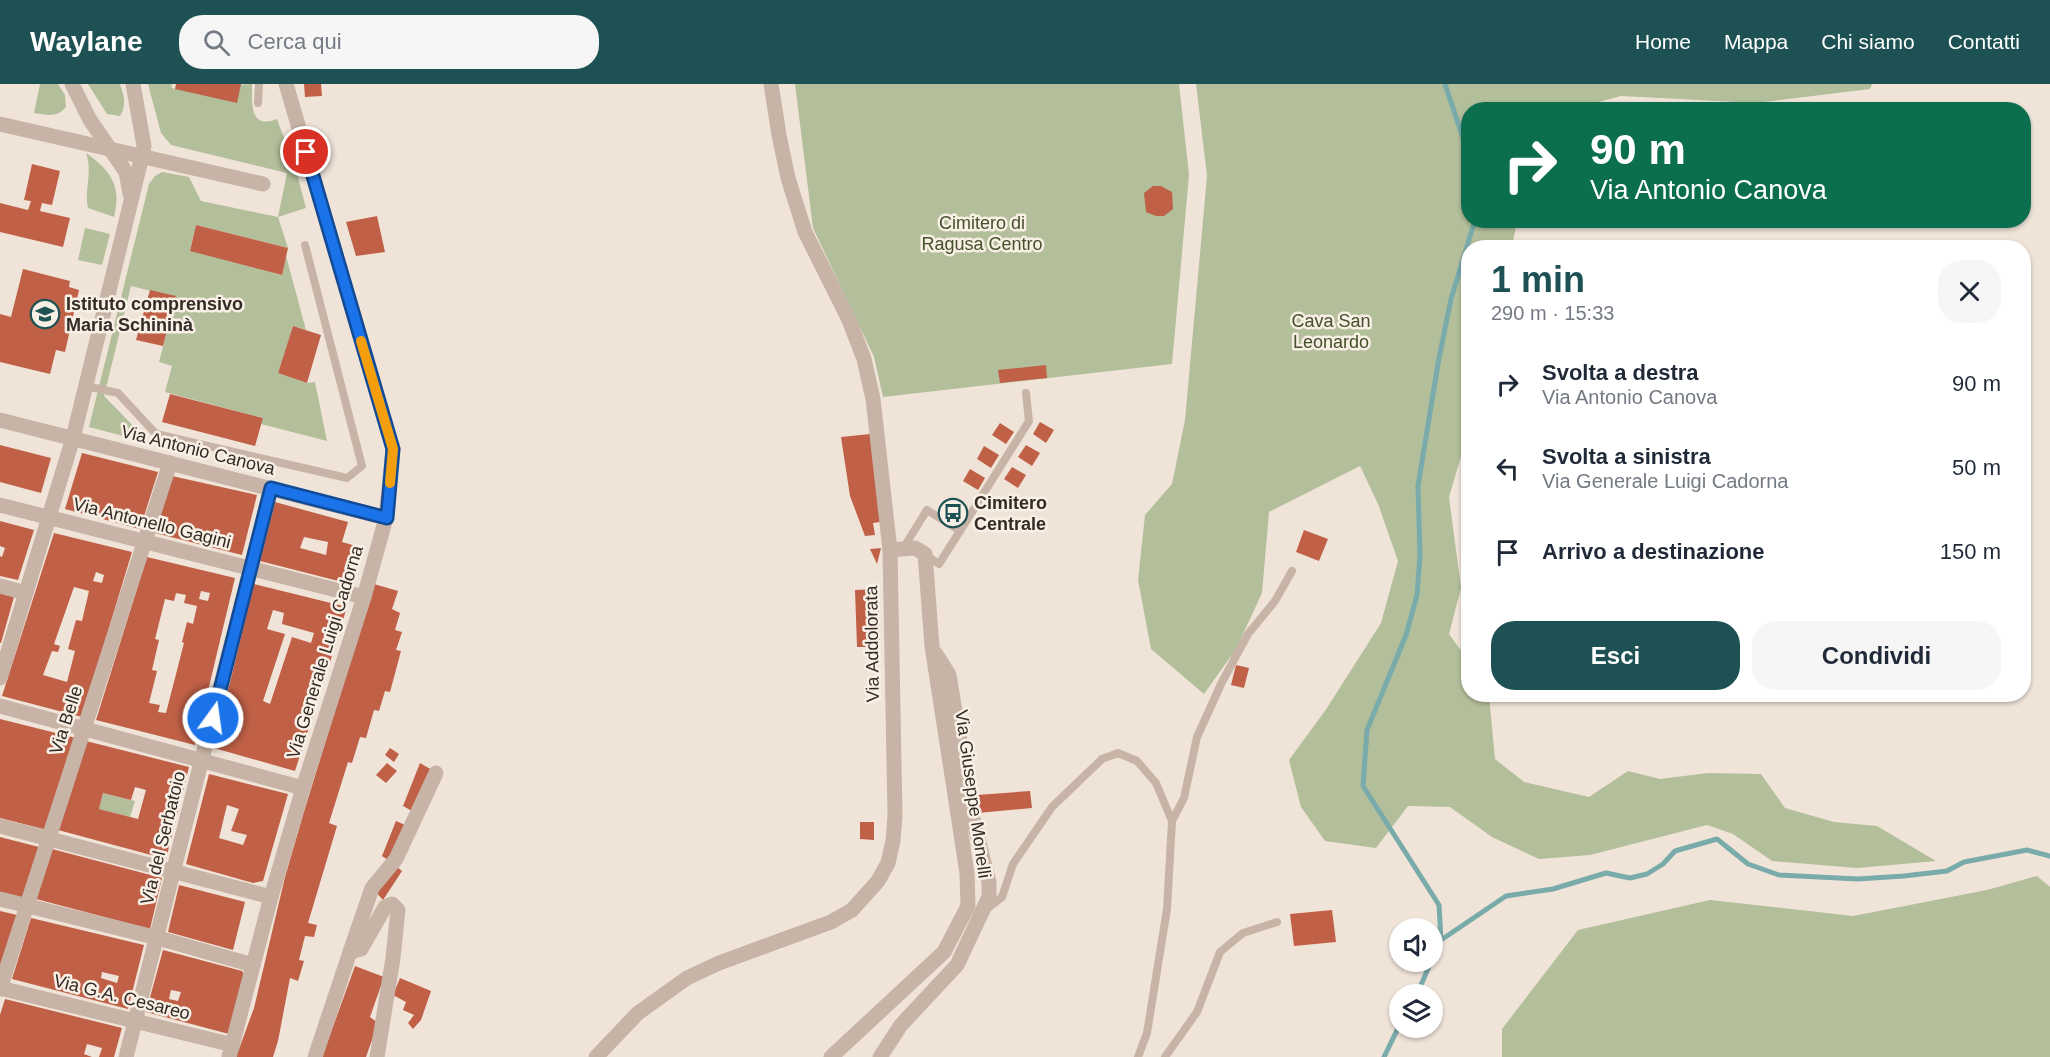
<!DOCTYPE html>
<html lang="it">
<meta charset="utf-8">
<style>
body{margin:0;font-family:Arial,sans-serif;background:#f6f6f7;color:#1f2937;height:100vh;display:flex;flex-direction:column;font-size:22px;white-space:nowrap}
*{box-sizing:border-box;margin:0}
p{font-size:20px;color:#747a83}
.icon{flex:none;width:33px;height:33px;fill:none;stroke:currentColor;stroke-width:2;stroke-linecap:round;stroke-linejoin:round}
.map{position:relative;flex:1;overflow:hidden}
.panel{position:absolute;left:1461px;top:156px;width:570px;height:462px;display:flex;flex-direction:column;background:#fff;border-radius:24px;box-shadow:0 2px 4px #0004}
.panel>*{flex:none}
.banner{position:absolute;left:1461px;top:18px;width:570px;height:126px;border-radius:24px;box-shadow:0 2px 4px #0004;background:#0b6e4f;color:#fff;overflow:hidden}
.buttons{position:absolute;left:1389px;top:834px;display:grid;gap:12px}
.buttons a{display:grid;place-items:center;width:54px;height:54px;border-radius:50%;background:#fff;box-shadow:0 2px 4px #0004;font-size:30px}
.pin{position:absolute;display:grid;place-items:center;width:51px;height:51px;color:#fff;margin:-26px;border:3px solid #fff;border-radius:50%;box-shadow:0 2px 6px #0007}
.me{position:absolute;width:66px;margin:-33px;rotate:14deg;stroke-linejoin:round;filter:drop-shadow(0 0 4px #0008)}
.turn{display:flex;align-items:center;gap:21px;height:126px;padding:0 30px;font-size:27px}
.turn .icon{width:78px;height:78px;stroke-width:2.5}
.turn b{display:block;font-size:42px;line-height:51px}
.round{display:grid;place-items:center;flex:none;width:63px;height:63px;border-radius:24px;background:#f6f6f7}
.summary{display:flex;align-items:center;justify-content:space-between;height:102px;padding:0 30px}
h1{font-size:36px;font-weight:800;line-height:45px;color:#1e5153}
.primary-button{display:flex;gap:12px;margin-top:auto;padding:12px 30px}
.primary-button a{flex:1;height:69px;border-radius:24px;background:#1e5153;color:#fff;font-size:24px;font-weight:800;line-height:69px;text-align:center}
.primary-button a+a{background:#f6f6f7;color:#1f2937}
ul{padding:0;list-style:none}
li{display:flex;align-items:center;gap:18px;height:84px;padding:0 30px}
li div{flex:1}
li b{display:block;font-size:22px}
li em{font-style:normal}
header{display:flex;align-items:center;gap:36px;box-sizing:border-box;height:84px;padding:0 30px;background:#1e5153;color:#fff}
header strong{font-size:28px}
nav{display:flex;gap:33px;margin-inline-start:auto;font-size:21px}
.search{width:420px;height:54px;background:#f6f6f7;display:flex;align-items:center;gap:15px;box-sizing:border-box;padding:0 21px;border-radius:24px;color:#747a83;font-size:22px}
.map>svg:first-child{display:block}
.green{fill:#b3be9a}
.lines{fill:none;stroke-linecap:round;stroke-linejoin:round}
.stream{stroke:#7aabab;stroke-width:5}
.building{fill:#c06047;fill-rule:evenodd}
.service{stroke:#c7b4a6;stroke-width:8}
.minor{stroke:#c7b4a6;stroke-width:15}
.route-casing{stroke:#114b97;stroke-width:15}
.route{stroke:#1a73e8;stroke-width:10}
.slow{stroke:#f59e0b;stroke-width:10}
.labels{text-anchor:middle;dominant-baseline:central;stroke-width:5;stroke-linejoin:round;paint-order:stroke}
.park-label{font-size:18px;fill:#44512b;stroke:#f8efe5}
.poi-label{font-size:18px;font-weight:bold;fill:#342a26;stroke:#f8efe5;text-anchor:start}
.street-label{font-size:18px;fill:#342a26;stroke:#f8efe5}
</style>
<header>
<strong>Waylane</strong>
<div class="search"><svg class="icon" aria-label="search" viewBox="0 0 24 24"><circle cx="10" cy="10" r="6"/><path d="M15 15l6 6"/></svg>Cerca qui</div>
<nav><a>Home</a><a>Mappa</a><a>Chi siamo</a><a>Contatti</a></nav>
</header>
<div class="map">
<svg width="2050" height="973" viewBox="0 0 2050 973">
<rect width="100%" height="100%" fill="#f0e4d9"/>
<g class="green">
<path d="M40,0H58L65,11L66,23C57,34 48,31 34,29Z"/>
<path d="M88,0H120C124,12 127,21 120,32L107,30Z"/>
<path d="M148,0H172L171,3L175,5L252,0C252,18 249,46 277,35L296,86L306,124L278,133L288,164L196,141L190,166L281,191L286,172L306,246L293,242L278,289L307,299L315,298L327,357L261,340L263,334L165,308L172,282L159,278L176,213L131,202L104,312L150,359L89,343L149,100L155,92L162,88L189,93L201,117L278,133L287,89L171,61L161,49Z"/>
<polygon points="795,0 1179,0 1189,91 1172,280 883,313 874,273 813,144"/>
<polygon points="1196,0 1872,0 1870,5 1756,19 1621,12 1573,25 1468,26 1468,136 1517,137 1512,163 1468,164 1468,349 1449,413 1461,504 1449,550 1465,572 1468,572 1468,610 1489,611 1495,675 1524,698 1589,713 1628,687 1660,695 1708,689 1761,690 1785,724 1834,738 1877,742 1936,777 1857,784 1772,777 1733,750 1707,741 1590,771 1539,775 1492,753 1450,723 1408,722 1376,764 1325,757 1301,723 1289,676 1327,624 1381,539 1398,477 1378,420 1360,382 1269,428 1262,509 1236,565 1204,610 1151,565 1138,496 1145,431 1172,400 1185,336 1207,92"/>
<path d="M86,69C111,86 122,103 114,133L88,124C84,105 93,88 86,69Z"/>
<polygon points="85,144 110,150 102,181 78,176"/>
<polygon points="103,709 135,717 130,733 99,725"/>
<polygon points="2037,792 2050,803 2050,973 1502,973 1502,945 1578,846 1710,816 1853,832 1987,806"/>
</g>
<g class="lines">
<g class="stream">
<polyline points="1445,0 1468,69"/>
<polyline points="1441,856 1506,812 1553,805 1606,789 1630,794 1647,790 1663,780 1675,767 1717,755 1748,780 1779,791 1858,795 1904,792 1947,787 1964,778 2027,766 2050,772"/>
<polyline points="1432,875 1441,856 1439,821 1363,702 1367,646 1406,551 1417,511 1420,472 1418,402 1439,274 1451,215 1475,136"/>
<polyline points="1417,910 1431,878"/>
<polyline points="1384,973 1400,940"/>
</g>
</g>
<g class="building">
<polygon points="176,0 241,0 237,19 175,5"/>
<polygon points="304,0 321,0 322,12 305,13"/>
<polygon points="32,80 60,87 52,121 42,119 40,127 70,134 63,163 0,148 0,119 28,126 31,117 24,116"/>
<polygon points="1153,102 1161,102 1172,108 1173,125 1164,132 1156,132 1146,128 1144,109"/>
<polygon points="377,132 385,168 356,172 346,138"/>
<polygon points="196,141 288,164 282,191 190,167"/>
<polygon points="23,185 70,197 69,203 79,206 65,268 56,266 50,290 0,278 0,230 11,233"/>
<polygon points="150,206 176,212 163,262 136,256"/>
<polygon points="293,242 321,251 307,299 278,289"/>
<polygon points="1046,281 1047,294 1000,299 998,286"/>
<polygon points="170,310 263,334 255,362 162,338"/>
<polygon points="1040,338 1054,346 1046,359 1033,350"/>
<polygon points="1000,339 1014,348 1006,360 992,351"/>
<polygon points="870,350 880,438 873,439 875,451 865,452 850,412 841,353"/>
<polygon points="0,361 51,374 41,409 0,398"/>
<polygon points="1026,361 1040,369 1032,382 1018,373"/>
<polygon points="984,362 999,371 991,384 977,375"/>
<polygon points="82,369 158,388 140,445 65,425"/>
<polygon points="1012,383 1026,391 1018,404 1004,395"/>
<polygon points="970,385 985,394 978,406 963,397"/>
<polygon points="172,392 257,411 242,471 155,449"/>
<path d="M275,418L348,438L342,458L363,464L354,501L260,477ZM304,453L328,458L326,471L300,464Z"/>
<polygon points="0,437 34,446 18,496 0,492 0,472 2,473 5,464 0,462"/>
<polygon points="1304,446 1328,455 1319,477 1296,468"/>
<path d="M54,449L132,468L82,633L2,612ZM96,488L104,491L102,499L93,497ZM74,503L89,507L82,537L76,536L68,565L75,567L67,598L43,591L52,567L58,568L60,562L54,560Z"/>
<polygon points="881,464 877,480 870,465"/>
<path d="M147,473L235,494L195,661L96,636ZM201,507L210,509L208,517L199,515ZM176,509L186,511L184,519L197,522L193,540L187,538L182,558L184,559L166,629L158,628L160,621L149,619L157,587L152,586L159,556L155,555L165,515L174,517Z"/>
<path d="M254,500L347,523L326,591L321,589L314,611L319,612L295,687L214,664ZM273,526L284,529L282,540L314,549L311,559L292,553L270,620L263,617L285,550L267,545Z"/>
<polygon points="374,500 398,507 392,525 400,529 395,546 402,548 396,566 401,567 390,608 385,607 379,627 374,626 366,654 360,653 352,679 348,678 329,739 337,742 308,839 317,841 314,853 305,852 299,876 304,877 298,897 290,894 278,957 273,973 236,973 254,924 285,793 303,731"/>
<polygon points="878,505 880,563 857,563 855,506"/>
<polygon points="0,509 14,513 1,559 0,559"/>
<polygon points="1236,581 1249,584 1244,604 1231,601"/>
<polygon points="0,635 76,654 47,746 0,734"/>
<path d="M86,657L189,683L166,775L58,746ZM135,703L146,706L138,735L99,725L103,709L131,716Z"/>
<polygon points="390,664 399,670 394,678 385,671"/>
<polygon points="387,679 397,687 386,699 376,691"/>
<polygon points="420,679 432,686 412,727 403,722"/>
<path d="M209,690L288,710L263,797L253,799L186,780ZM227,721L239,725L231,747L247,751L243,761L219,754Z"/>
<polygon points="1030,707 1032,724 978,729 977,711"/>
<polygon points="396,737 405,741 388,776 382,772"/>
<polygon points="860,738 874,738 874,756 860,755"/>
<polygon points="0,753 39,763 22,814 0,808"/>
<polygon points="52,765 162,794 150,845 36,815"/>
<polygon points="397,783 402,787 383,816 375,807"/>
<polygon points="179,801 245,818 233,866 168,848"/>
<polygon points="1332,826 1336,858 1294,862 1290,830"/>
<polygon points="0,827 17,831 0,886"/>
<path d="M31,834L144,861L128,925L12,895ZM102,888L119,892L117,899L101,894Z"/>
<path d="M163,866L242,887L246,894L229,950L146,928ZM171,906L181,908L178,917L169,915Z"/>
<polygon points="355,882 384,893 370,933 378,939 366,973 322,973"/>
<polygon points="400,894 431,907 421,936 413,945 408,939 414,931 403,926 406,918 393,911"/>
<polygon points="5,915 122,944 114,973 99,973 102,964 87,960 84,970 92,973 0,973 0,931"/>
</g>
<g class="lines">
<g class="service">
<polyline points="258,19 259,0"/>
<polyline points="86,302 118,309 156,350 347,394 362,382 305,161"/>
<polyline points="960,447 1029,337 1026,309"/>
<polyline points="904,463 927,426 960,447 939,480 926,471"/>
<polyline points="1172,737 1184,714 1197,653 1222,598 1248,550 1275,517 1292,487"/>
<polyline points="988,824 1002,813 1013,780 1052,723 1102,675 1118,669 1137,677 1156,699 1172,737 1167,825 1147,949 1138,973"/>
<polyline points="1165,973 1197,928 1220,868 1243,849 1277,838"/>
</g>
<g class="minor">
<polyline points="72,0 90,36 126,88 130,110"/>
<polyline points="0,40 263,100"/>
<polyline points="0,336 386,434"/>
<polyline points="0,421 364,513"/>
<polyline points="0,502 26,509"/>
<polyline points="0,594 73,354 142,72 144,62 133,0"/>
<polyline points="0,622 303,704"/>
<polyline points="0,742 271,813"/>
<polyline points="0,815 158,854 253,881"/>
<polyline points="350,868 372,804 396,775 436,689"/>
<polyline points="0,904 233,961"/>
<polyline points="0,905 170,379"/>
<polyline points="126,973 271,404"/>
<polyline points="229,973 271,813 303,704 364,513 386,434 393,365 286,0"/>
<polyline points="315,973 350,868 361,865 385,823 392,820 398,826 393,874 377,973"/>
<polyline points="596,973 638,929 687,894 719,879 831,838 852,826 878,797 888,779 893,757 895,731 890,466 873,315 864,275 849,236 805,148 788,94 779,51 771,0"/>
<polyline points="831,973 944,868 968,822 967,789 932,562 925,470 915,464 890,466"/>
<polyline points="880,973 901,941 957,881 989,813 989,798 973,735 949,591 936,570"/>
</g>
</g>
<g class="lines">
<g class="route-casing">
<polyline id="route" points="213,634 271,404 387,434 393,365 306,68"/>
</g>
<use href="#route" class="route"/>
<polyline class="slow" points="361,257 393,365 390,399"/>
</g>
<defs>
<g id="school-ring" transform="scale(1.5)"><circle r="9.5" fill="#f8efe5" stroke="#1e5153" stroke-width="1.5"/><path d="M0-5L7-2L0 1L-7-2ZM-4 1L0 2.5L4 1V4Q0 6-4 4Z" fill="#1e5153"/></g>
<g id="bus-ring" transform="scale(1.5)"><circle r="9.5" fill="#f8efe5" stroke="#1e5153" stroke-width="1.5"/><path d="M-5-6H5V4H4V6H2V4H-2V6H-4V4H-5ZM-3.5-4V0h7V-4ZM-3.5 1.2v1.5H-2V1.2ZM2 1.2v1.5H3.5V1.2Z" fill="#1e5153"/></g>
</defs>
<g fill-rule="evenodd">
<use href="#school-ring" x="45" y="230"/>
<use href="#bus-ring" x="953" y="429"/>
</g>
<g class="labels">
<g class="park-label">
<text x="982" y="139">Cimitero di<tspan x="982" dy="21">Ragusa Centro</tspan></text>
<text x="1331" y="237">Cava San<tspan x="1331" dy="21">Leonardo</tspan></text>
</g>
<g class="poi-label">
<text x="66" y="220">Istituto comprensivo<tspan x="66" dy="21">Maria Schininà</tspan></text>
<text x="974" y="419">Cimitero<tspan x="974" dy="21">Centrale</tspan></text>
</g>
<g class="street-label">
<text transform="translate(198 366) rotate(14)">Via Antonio Canova</text>
<text transform="translate(152 439) rotate(14)">Via Antonello Gagini</text>
<text transform="translate(872 560) rotate(-91)">Via Addolorata</text>
<text transform="translate(325 568) rotate(-73)">Via Generale Luigi Cadorna</text>
<text transform="translate(66 636) rotate(-72)">Via Belle</text>
<text transform="translate(973 710) rotate(82)">Via Giuseppe Monelli</text>
<text transform="translate(163 754) rotate(-76)">Via del Serbatoio</text>
<text transform="translate(122 913) rotate(14)">Via G.A. Cesareo</text>
</g>
</g>
</svg>
<div class="buttons">
<a><svg class="icon" aria-label="sound" viewBox="0 0 24 24"><path d="M4 9h4l5-4v14l-5-4H4zM17 9q2 3 0 6"/></svg></a>
<a><svg class="icon" aria-label="layers" viewBox="0 0 24 24"><path d="M12 4l9 5-9 5-9-5zM3 14l9 5 9-5"/></svg></a>
</div>
<div class="pin" style="left:306px;top:68px;background:#d93025"><svg class="icon" aria-label="arrive" viewBox="0 0 24 24"><path d="M6 21V4h12l-3 4 3 4H6"/></svg></div>
<svg class="me" style="left:213px;top:634px" viewBox="-20 -20 40 40"><circle r="17" fill="#1a73e8" stroke="#fff" stroke-width="3"/><path d="M0-11L8 9 0 5-8 9z" fill="#fff"/></svg>
<div class="banner">
<div class="turn"><svg class="icon" aria-label="right" viewBox="0 0 24 24"><path d="M7 20v-9h11M14 6l5 5-5 5"/></svg><div><b>90 m</b>Via Antonio Canova</div></div>
</div>
<section class="panel">
<div class="summary"><div><h1>1 min</h1><p>290 m · 15:33</p></div><a class="round"><svg class="icon" aria-label="close" viewBox="0 0 24 24"><path d="M6 6l12 12M18 6L6 18"/></svg></a></div>
<ul>
<li><svg class="icon" aria-label="right" viewBox="0 0 24 24"><path d="M7 20v-9h11M14 6l5 5-5 5"/></svg><div><b>Svolta a destra</b><p>Via Antonio Canova</p></div><em>90 m</em></li>
<li><svg class="icon" aria-label="left" viewBox="0 0 24 24"><path d="M17 20v-9H6M10 6l-5 5 5 5"/></svg><div><b>Svolta a sinistra</b><p>Via Generale Luigi Cadorna</p></div><em>50 m</em></li>
<li><svg class="icon" aria-label="arrive" viewBox="0 0 24 24"><path d="M6 21V4h12l-3 4 3 4H6"/></svg><div><b>Arrivo a destinazione</b></div><em>150 m</em></li>
</ul>
<div class="primary-button"><a>Esci</a><a>Condividi</a></div>
</section>
</div>
